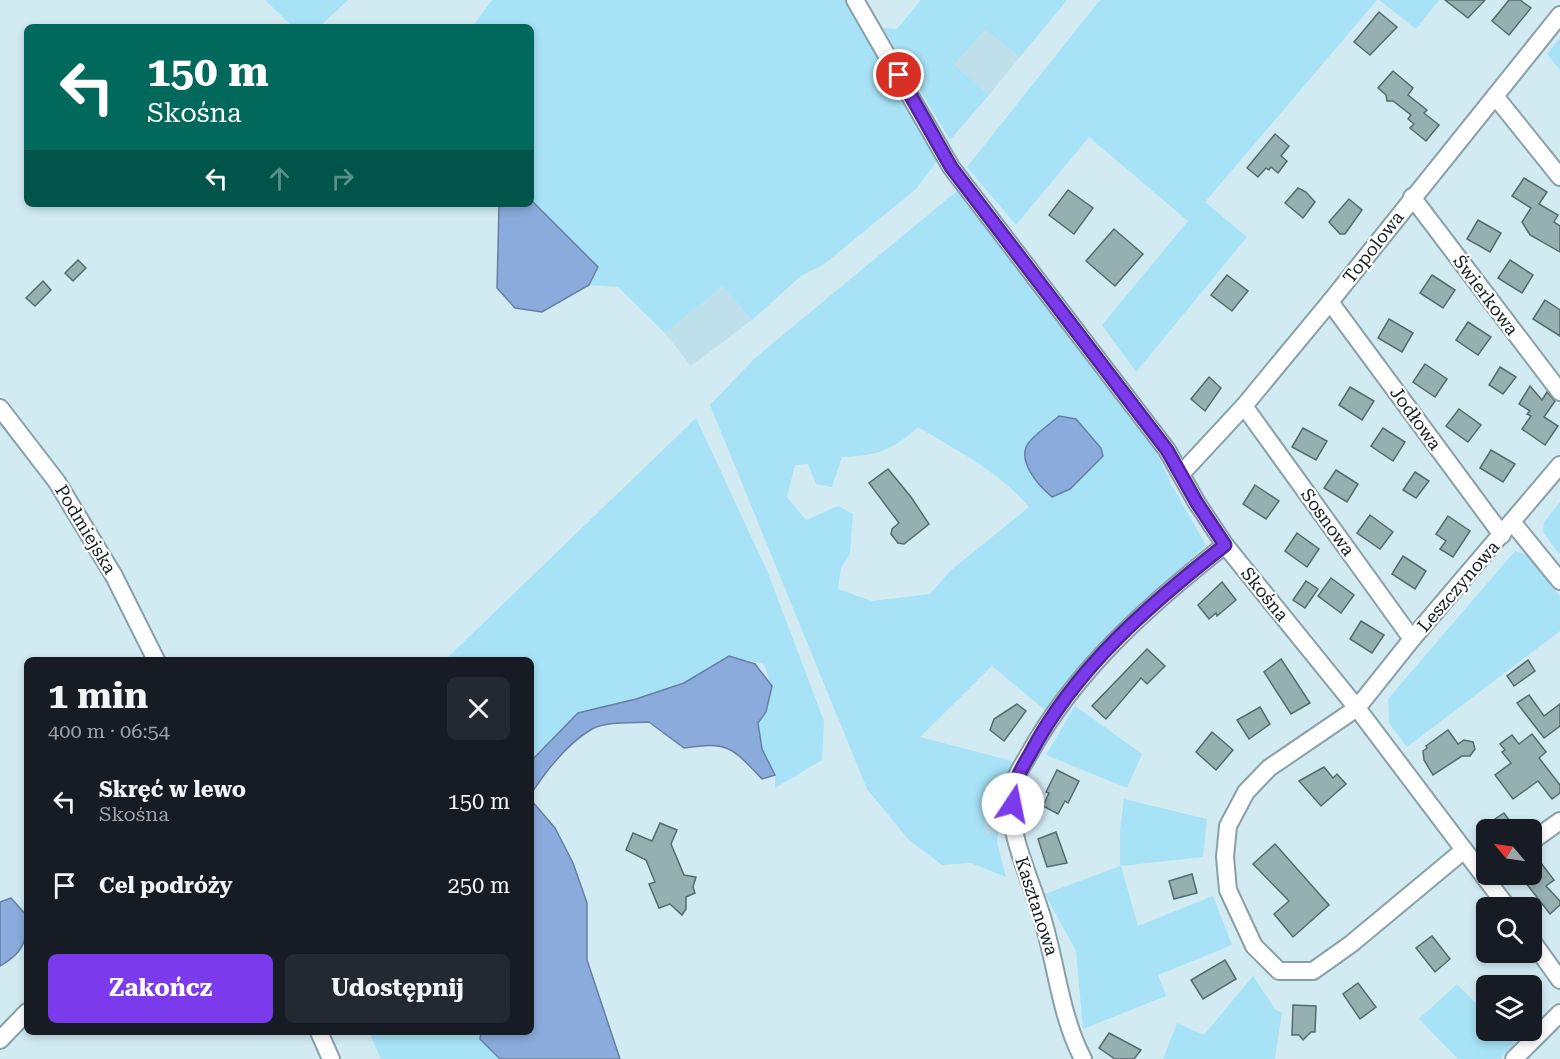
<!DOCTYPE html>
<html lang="pl">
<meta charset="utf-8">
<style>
body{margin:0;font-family:"Roboto Serif",serif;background:#242831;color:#f1f3f6;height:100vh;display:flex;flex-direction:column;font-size:22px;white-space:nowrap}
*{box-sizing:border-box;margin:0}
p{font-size:20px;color:#9ea1a6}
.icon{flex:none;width:33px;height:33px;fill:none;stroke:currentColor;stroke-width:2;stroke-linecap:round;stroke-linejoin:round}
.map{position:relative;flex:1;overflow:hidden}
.side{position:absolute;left:24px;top:657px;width:510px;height:378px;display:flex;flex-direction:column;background:#171b24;border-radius:9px;box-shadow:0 3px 9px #0003}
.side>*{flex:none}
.banner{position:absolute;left:24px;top:24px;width:510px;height:183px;border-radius:9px;box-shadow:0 3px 9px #0003;background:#00695c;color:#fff;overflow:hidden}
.needle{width:39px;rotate:299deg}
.fabs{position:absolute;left:1476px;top:819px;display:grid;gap:12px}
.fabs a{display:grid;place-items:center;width:66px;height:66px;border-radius:9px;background:#171b24;box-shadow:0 3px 9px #0003;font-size:30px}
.pin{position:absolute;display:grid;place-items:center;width:51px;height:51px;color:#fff;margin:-26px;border:3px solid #fff;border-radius:50%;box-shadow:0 2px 6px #0007}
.me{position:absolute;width:66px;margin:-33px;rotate:11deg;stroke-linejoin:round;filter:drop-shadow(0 0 4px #0008)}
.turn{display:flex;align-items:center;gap:21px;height:126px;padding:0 24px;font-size:27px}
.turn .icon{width:78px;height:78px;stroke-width:2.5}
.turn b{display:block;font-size:42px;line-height:51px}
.lanes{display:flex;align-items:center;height:57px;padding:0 24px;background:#0003;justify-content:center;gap:30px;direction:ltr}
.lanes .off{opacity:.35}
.round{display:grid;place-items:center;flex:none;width:63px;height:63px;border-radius:9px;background:#242831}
.summary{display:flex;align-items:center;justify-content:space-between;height:102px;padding:0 24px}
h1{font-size:36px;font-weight:700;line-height:45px}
.button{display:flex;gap:12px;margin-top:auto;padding:12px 24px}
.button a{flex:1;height:69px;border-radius:9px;background:#7c3aed;color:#fff;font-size:24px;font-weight:700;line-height:69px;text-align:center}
.button a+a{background:#242831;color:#f1f3f6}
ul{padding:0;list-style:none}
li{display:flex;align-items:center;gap:18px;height:84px;padding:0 24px}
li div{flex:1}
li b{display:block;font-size:22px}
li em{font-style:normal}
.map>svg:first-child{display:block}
.built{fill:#bfe0eb}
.green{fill:#a7e2f6;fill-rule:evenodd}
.water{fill:#8aabdc;stroke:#6680a3;stroke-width:1.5}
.building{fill:#96afb1;stroke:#546c6d;stroke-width:1.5}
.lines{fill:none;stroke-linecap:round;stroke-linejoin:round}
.minor-casing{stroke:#89a0a8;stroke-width:20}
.minor{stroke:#fff;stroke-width:16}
.route-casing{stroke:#51269a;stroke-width:15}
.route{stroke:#7c3aed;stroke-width:10}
.labels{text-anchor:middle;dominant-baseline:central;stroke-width:4.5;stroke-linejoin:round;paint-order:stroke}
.street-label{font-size:18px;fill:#131c1e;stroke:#fff}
</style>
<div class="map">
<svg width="1560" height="1059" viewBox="0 0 1560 1059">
<rect width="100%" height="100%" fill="#d2ebf3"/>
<g class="built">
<polygon points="985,28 1020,57 989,95 953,65"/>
<polygon points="723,286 752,320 691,366 665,333"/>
<polygon points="998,819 998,832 986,834 984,821"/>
</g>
<g class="green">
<polygon points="265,0 348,0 319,27 293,27"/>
<polygon points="492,0 845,0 937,161 916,189 823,265 801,276 752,320 723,286 665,333 618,287 589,285 597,267 531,200 531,27 472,27"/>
<polygon points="921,0 1067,0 1020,57 985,29 954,65 989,95 950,140 883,28 897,29"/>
<polygon points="1100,0 1377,0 1205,202 1247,237 1136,372 1102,325 1188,221 1089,137 1016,225 967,167"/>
<polygon points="1379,0 1439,0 1416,29"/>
<polygon points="1560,38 1560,70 1547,54"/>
<path d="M958,190L1149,436L1171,484L1206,545L1116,628L1045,710L992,666L920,737L1016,762L1007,781L998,819L984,821L986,834L998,832L997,842L1006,877L971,863L942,865L909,840L867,789L710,405L754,359ZM918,427C957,451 999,471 1029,507L950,571L930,594L872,601L838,589L841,568L850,554L853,514L838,506L806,520L787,497L795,465L808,464L816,484L832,487L842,457C877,456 893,450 918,427Z"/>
<path d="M696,418L768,573L824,721L822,760L775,788V775L762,749L758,723C773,701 773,688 764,664L729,656L684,683L636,699L578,713L531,760V660H445Z"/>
<polygon points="1560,502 1560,555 1543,532 1544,522"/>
<polygon points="1515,551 1527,555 1560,596 1560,631 1407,747 1389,723 1388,699"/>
<polygon points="1075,706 1142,754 1127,788 1046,755"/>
<polygon points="1124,799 1207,819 1203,857 1121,866 1138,926 1213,896 1232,945 1158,975 1166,996 1083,1029 1076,951 1045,894 1120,866 1120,830"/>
<polygon points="1253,976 1275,1009 1282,1013 1275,1059 1163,1059 1177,1023 1204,1035"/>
<polygon points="1457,984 1486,1014 1486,1030 1502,1031 1515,1043 1500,1059 1458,1059 1419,1019"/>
<polygon points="369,1032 481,1032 480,1039 498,1059 381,1059"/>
</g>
<g class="water">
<polygon points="531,200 598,267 589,285 542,312 515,308 497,288 499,206 531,204"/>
<path d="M1059,416L1076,419L1101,448L1103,456L1070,489L1052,497C1039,486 1014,459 1030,441C1038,432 1050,424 1059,416Z"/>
<path d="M729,656L755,664L772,686L766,712L758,723L762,749L775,775L762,779C732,747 728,741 684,748L649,722C632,723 607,721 592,729C568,743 546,771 531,794V761L578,713L636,699L684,683Z"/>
<polygon points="531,800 555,828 573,863 587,903 587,960 620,1059 500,1059 480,1039 481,1032 531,1032"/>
<path d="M11,898L27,916C27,942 23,953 0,966V902Z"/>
</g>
<g class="building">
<polygon points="1445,0 1485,0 1468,18"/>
<polygon points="1509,0 1520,0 1531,8 1509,35 1492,21"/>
<polygon points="1379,12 1397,27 1370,55 1354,42"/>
<polygon points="1393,71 1413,88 1408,95 1427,110 1424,113 1439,125 1426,141 1410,128 1414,124 1408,119 1411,115 1393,101 1387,101 1386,95 1378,88"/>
<polygon points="1275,134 1289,146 1281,156 1287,161 1278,173 1271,167 1269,170 1266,168 1258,177 1247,168"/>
<polygon points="1524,178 1547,192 1539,204 1558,215 1554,222 1560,226 1560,252 1530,235 1522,222 1531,208 1512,196"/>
<polygon points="1298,188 1306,192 1315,202 1303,218 1285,203"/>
<polygon points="1068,190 1093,208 1074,234 1049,215"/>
<polygon points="1349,199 1362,210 1345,234 1340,234 1329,222"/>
<polygon points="1478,220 1501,233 1490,252 1467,239"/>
<polygon points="1114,229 1143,254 1115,286 1086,261"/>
<polygon points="78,260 86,268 73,281 65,273"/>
<polygon points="1510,260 1533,275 1522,293 1498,278"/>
<polygon points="1227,275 1248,291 1232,311 1211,295"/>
<polygon points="1432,275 1455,290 1443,308 1420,293"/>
<polygon points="43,281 51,290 35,306 26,298"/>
<polygon points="1545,300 1560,310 1560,336 1533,319"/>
<polygon points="1389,319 1413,333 1402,352 1378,338"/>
<polygon points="1468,322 1491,337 1478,355 1456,340"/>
<polygon points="1425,364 1447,379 1435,397 1413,382"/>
<polygon points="1500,367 1516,377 1503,394 1489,385"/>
<polygon points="1209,377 1221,388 1205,411 1191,399"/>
<polygon points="1530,386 1542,400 1547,392 1555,401 1544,417 1558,426 1545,445 1522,429 1531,416 1527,414 1530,411 1519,404"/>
<polygon points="1350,387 1374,401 1362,420 1339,405"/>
<polygon points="1459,409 1481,425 1468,442 1446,426"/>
<polygon points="1303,428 1327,441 1316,460 1292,447"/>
<polygon points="1383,428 1405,442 1393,461 1371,446"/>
<polygon points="1491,450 1515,464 1503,482 1480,468"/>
<polygon points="888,469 911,497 929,524 904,544 898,543 891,534 892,529 899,523 869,483"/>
<polygon points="1336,470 1358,484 1347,502 1324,488"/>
<polygon points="1415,472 1429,481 1416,498 1403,490"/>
<polygon points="1255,485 1279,501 1266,519 1243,504"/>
<polygon points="1370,515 1393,532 1380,549 1357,533"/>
<polygon points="1448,516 1470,531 1453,557 1440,549 1446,541 1436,534"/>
<polygon points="1297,533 1319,549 1307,567 1285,551"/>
<polygon points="1403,556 1426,571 1415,589 1392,574"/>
<polygon points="1331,578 1354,595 1341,613 1318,596"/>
<polygon points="1306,581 1318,589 1305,608 1293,600"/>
<polygon points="1222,582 1236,600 1217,616 1216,613 1209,619 1198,605"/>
<polygon points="1361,621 1384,635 1372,653 1350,639"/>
<polygon points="1147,649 1165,666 1147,684 1141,678 1106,719 1092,706"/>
<polygon points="1281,659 1310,703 1291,714 1264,672"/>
<polygon points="1528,660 1535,671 1514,686 1507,676"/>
<polygon points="1529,695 1544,716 1560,704 1560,726 1544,738 1517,703"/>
<polygon points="1017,704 1026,711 1004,741 990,730 994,719"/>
<polygon points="1260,707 1270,724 1249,739 1237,720"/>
<polygon points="1448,730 1458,744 1464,740 1473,742 1475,749 1470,756 1462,756 1433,775 1424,760 1423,751 1427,748 1426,746"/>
<polygon points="1212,732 1233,750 1216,770 1196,752"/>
<polygon points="1532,734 1546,752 1539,758 1560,785 1560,793 1552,799 1538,781 1513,799 1495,775 1511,763 1502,752 1505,750 1500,744 1512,735 1519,744"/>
<polygon points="1324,767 1333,778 1337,774 1346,784 1321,806 1299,781"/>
<polygon points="1057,770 1079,781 1068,803 1065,801 1058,814 1043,806 1049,793 1046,792"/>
<polygon points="1504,813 1516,830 1483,830 1492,821"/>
<polygon points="660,823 677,830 671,844 684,875 696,877 693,887 695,893 686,897 686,909 682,915 670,904 659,908 649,884 655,882 646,860 626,850 633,833 652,841"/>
<polygon points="1056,832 1067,863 1047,867 1038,839"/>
<polygon points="1275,844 1329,905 1293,937 1274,914 1289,901 1253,864"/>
<polygon points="1538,859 1554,880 1546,886 1560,901 1560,905 1550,914 1519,874 1532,874 1532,864"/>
<polygon points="1192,874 1197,893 1174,899 1169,881"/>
<polygon points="1432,936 1450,959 1435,972 1416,948"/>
<polygon points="1225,960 1236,979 1203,999 1191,980"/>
<polygon points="1358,983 1376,1007 1360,1019 1343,994"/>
<polygon points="1293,1005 1316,1006 1315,1032 1311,1032 1303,1040 1299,1035 1292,1035"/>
<polygon points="1109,1033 1141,1050 1134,1059 1115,1059 1099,1048"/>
</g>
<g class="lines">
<g class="minor-casing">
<g id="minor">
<polyline points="855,0 951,167 1167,450 1197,503 1225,545 1357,708 1508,908"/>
<polyline points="1495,96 1560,177"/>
<polyline points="1412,197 1560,392"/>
<polyline points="1330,302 1502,535"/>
<polyline points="1244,406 1412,639"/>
<polyline points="0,408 57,482 114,576 156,660"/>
<polyline points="1181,474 1244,406 1330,302 1560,15"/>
<polyline points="1513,523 1560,581"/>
<polyline points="1532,841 1560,821"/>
<polyline points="1464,850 1351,944 1313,971 1279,971 1254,946 1228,890 1225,857 1228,826 1246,792 1269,768 1357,708 1412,639 1560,465"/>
<polyline points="1532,941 1560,980"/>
<polyline points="319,1032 331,1059"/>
<polyline points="0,1040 27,1012"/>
<path d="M1083,1059C1061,1017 1057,969 1044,924C1033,882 1005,833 1012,788C1014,778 1023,765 1028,756C1075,670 1149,605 1225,545"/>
<polyline points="1514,1059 1560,1013"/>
</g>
</g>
<use href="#minor" class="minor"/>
</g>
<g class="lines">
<g class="route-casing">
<path id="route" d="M899,75L951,167L1167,450L1197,503L1225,545C1150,604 1075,668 1030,754C1020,771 1012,784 1013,804"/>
</g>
<use href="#route" class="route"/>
</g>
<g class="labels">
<g class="street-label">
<text transform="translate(1373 247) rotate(-52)">Topolowa</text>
<text transform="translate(1486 295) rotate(53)">Świerkowa</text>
<text transform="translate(1416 418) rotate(54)">Jodłowa</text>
<text transform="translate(1328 522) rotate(54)">Sosnowa</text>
<text transform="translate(86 529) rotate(59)">Podmiejska</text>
<text transform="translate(1458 586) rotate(-49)">Leszczynowa</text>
<text transform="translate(1265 594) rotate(51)">Skośna</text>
<text transform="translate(1037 906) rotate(72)">Kasztanowa</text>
</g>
</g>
</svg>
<div class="fabs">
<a><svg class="needle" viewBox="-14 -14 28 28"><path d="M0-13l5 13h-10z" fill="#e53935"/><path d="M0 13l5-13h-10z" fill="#9ea1a6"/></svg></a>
<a><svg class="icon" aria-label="search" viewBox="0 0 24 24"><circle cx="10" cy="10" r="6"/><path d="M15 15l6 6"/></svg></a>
<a><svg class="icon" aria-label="layers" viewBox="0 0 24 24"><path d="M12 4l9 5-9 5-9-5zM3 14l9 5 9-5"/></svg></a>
</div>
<div class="pin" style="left:899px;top:75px;background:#d93025"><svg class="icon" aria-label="arrive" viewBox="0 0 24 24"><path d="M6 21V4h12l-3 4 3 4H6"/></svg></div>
<svg class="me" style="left:1013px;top:804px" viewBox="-20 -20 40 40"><circle r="19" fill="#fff"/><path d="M0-13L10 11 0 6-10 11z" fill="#7c3aed"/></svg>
<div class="banner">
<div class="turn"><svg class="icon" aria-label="left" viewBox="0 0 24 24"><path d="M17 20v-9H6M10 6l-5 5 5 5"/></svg><div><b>150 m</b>Skośna</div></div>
<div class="lanes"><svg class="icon" aria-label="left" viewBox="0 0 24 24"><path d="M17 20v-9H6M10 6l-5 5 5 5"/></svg><svg class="icon off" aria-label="ahead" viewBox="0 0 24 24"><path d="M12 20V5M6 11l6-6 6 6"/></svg><svg class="icon off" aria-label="right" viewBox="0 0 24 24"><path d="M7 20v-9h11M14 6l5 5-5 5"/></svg></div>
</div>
<section class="side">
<div class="summary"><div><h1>1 min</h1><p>400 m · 06:54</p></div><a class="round"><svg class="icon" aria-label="close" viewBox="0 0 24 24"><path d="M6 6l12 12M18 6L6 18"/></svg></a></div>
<ul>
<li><svg class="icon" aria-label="left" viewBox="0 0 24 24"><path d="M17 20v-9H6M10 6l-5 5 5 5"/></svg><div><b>Skręć w lewo</b><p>Skośna</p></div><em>150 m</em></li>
<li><svg class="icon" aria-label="arrive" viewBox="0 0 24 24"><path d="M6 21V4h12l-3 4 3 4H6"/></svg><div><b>Cel podróży</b></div><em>250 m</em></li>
</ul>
<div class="button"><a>Zakończ</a><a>Udostępnij</a></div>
</section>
</div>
